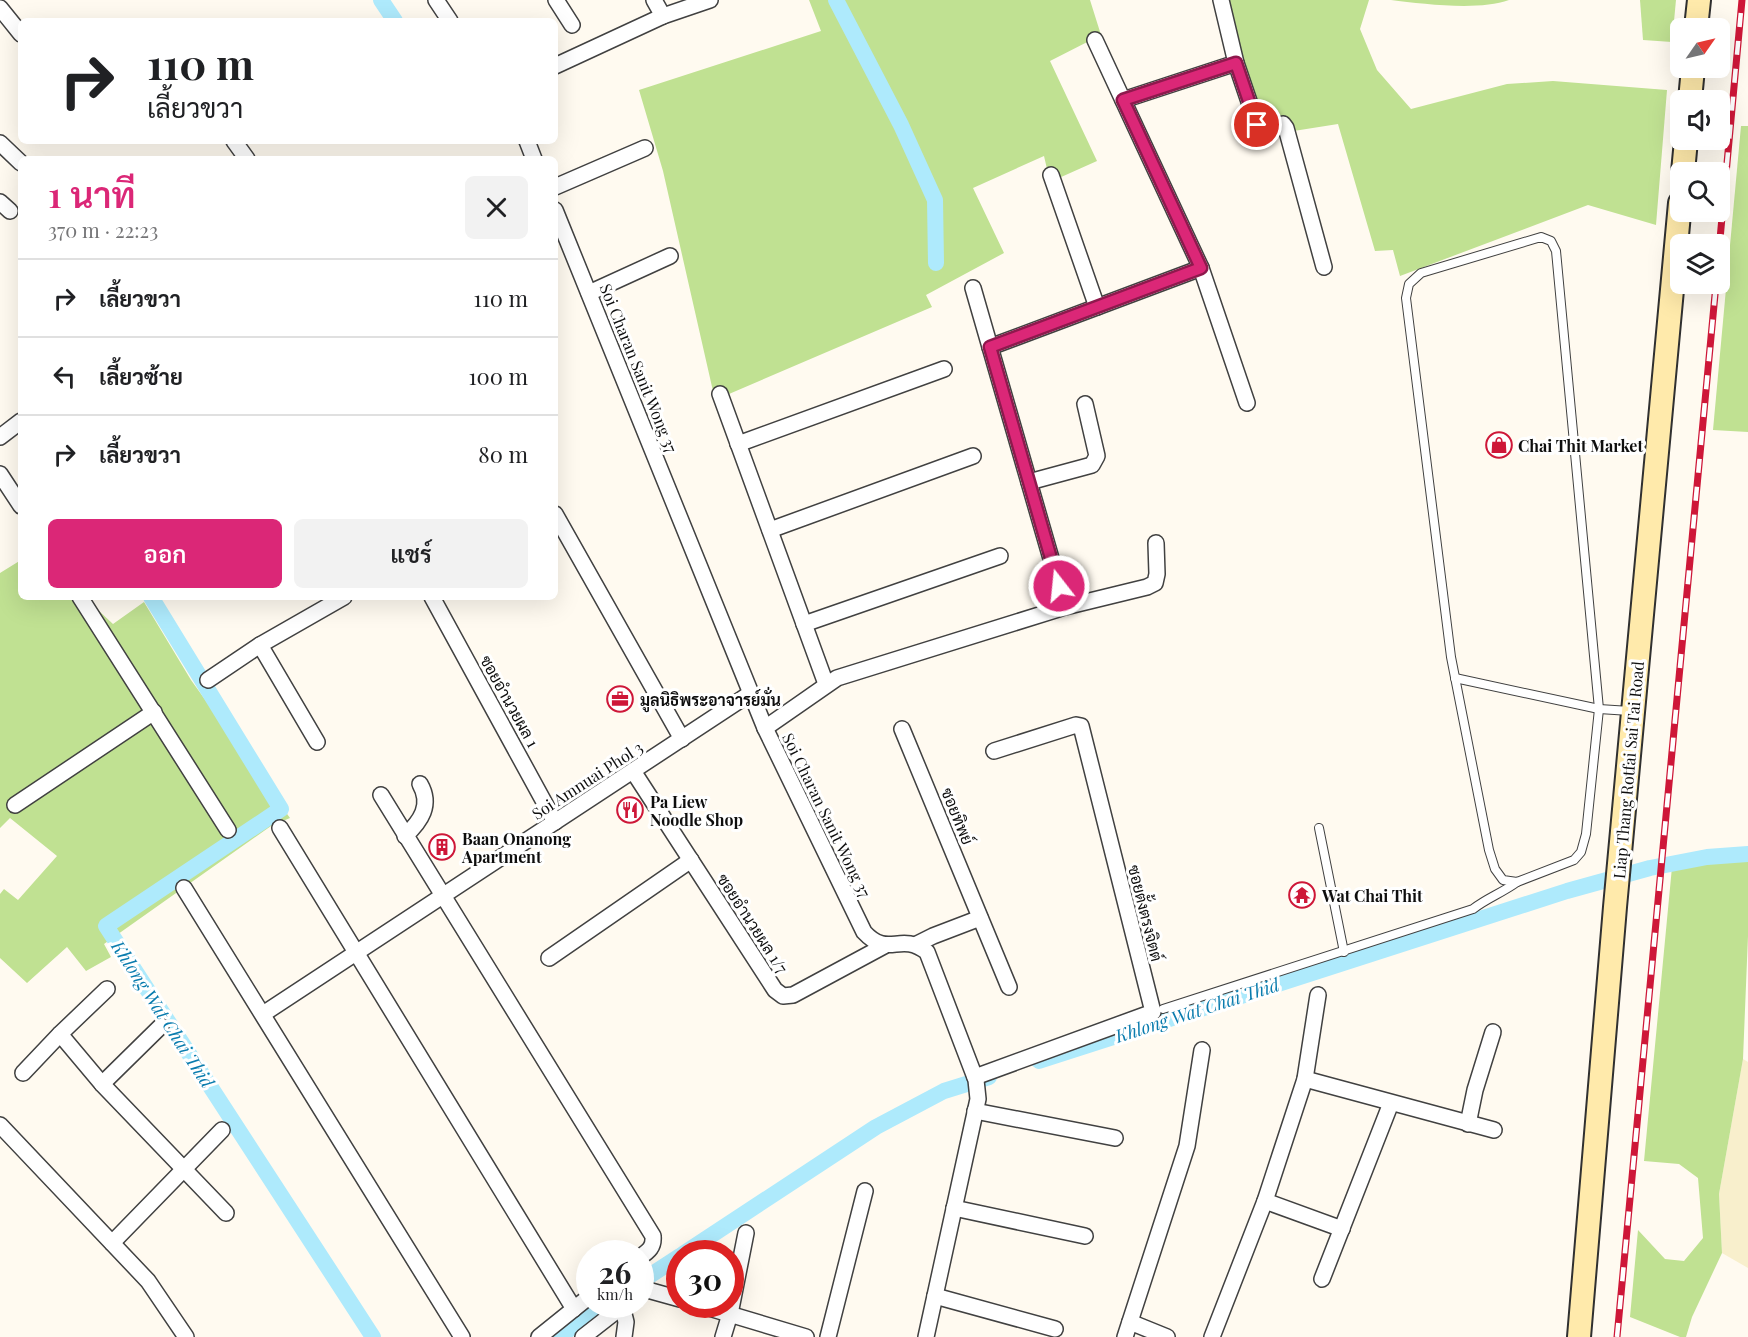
<!DOCTYPE html>
<html lang="th">
<meta charset="utf-8">
<style>
body{margin:0;font-family:"Playfair Display",Sarabun,serif;background:#f2f2f2;color:#202124;height:100vh;display:flex;flex-direction:column;font-size:22px;white-space:nowrap}
*{box-sizing:border-box;margin:0}
p{font-size:20px;color:#757577}
.icon{flex:none;width:33px;height:33px;fill:none;stroke:currentColor;stroke-width:2;stroke-linecap:round;stroke-linejoin:round}
.map{position:relative;flex:1;overflow:hidden}
.sheet{position:absolute;left:18px;top:156px;width:540px;height:444px;display:flex;flex-direction:column;background:#fff;border-radius:9px;box-shadow:0 6px 24px #0002}
.sheet>*{flex:none}
.top-card{position:absolute;left:18px;top:18px;width:540px;height:126px;border-radius:9px;box-shadow:0 6px 24px #0002;background:#fff;color:#202124;overflow:hidden}
.needle{width:39px;rotate:56deg}
.fabs{position:absolute;left:1670px;top:18px;display:grid;gap:12px}
.fabs a{display:grid;place-items:center;width:60px;height:60px;border-radius:9px;background:#fff;box-shadow:0 6px 24px #0002;font-size:30px}
.speed{position:absolute;left:576px;top:1240px;display:flex;gap:12px;font-size:30px;font-weight:700;text-align:center}
.speed>*{display:grid;place-content:center;width:78px;height:78px;border-radius:50%;background:#fff;box-shadow:0 6px 24px #0002;line-height:1}
.speed small{font-size:15px;font-weight:400}
.speed .limit{border:9px solid #d22;background:#fff;color:#111}
.pin{position:absolute;display:grid;place-items:center;width:51px;height:51px;color:#fff;margin:-26px;border:3px solid #fff;border-radius:50%;box-shadow:0 2px 6px #0007}
.me{position:absolute;width:66px;margin:-33px;rotate:344deg;stroke-linejoin:round;filter:drop-shadow(0 0 4px #0008)}
.turn{display:flex;align-items:center;gap:21px;height:126px;padding:0 30px;font-size:27px}
.turn .icon{width:78px;height:78px;stroke-width:2.5}
.turn b{display:block;font-size:42px;line-height:51px}
.round{display:grid;place-items:center;flex:none;width:63px;height:63px;border-radius:9px;background:#f2f2f2}
.summary{display:flex;align-items:center;justify-content:space-between;height:102px;padding:0 30px}
h1{font-size:36px;font-weight:600;line-height:45px;color:#db2777}
.action{display:flex;gap:12px;margin-top:auto;padding:12px 30px}
.action a{flex:1;height:69px;border-radius:9px;background:#db2777;color:#fff;font-size:24px;font-weight:600;line-height:69px;text-align:center}
.action a+a{background:#f2f2f2;color:#202124}
ul{padding:0;list-style:none}
li{display:flex;align-items:center;gap:18px;height:78px;padding:0 30px;border-top:2px solid #e0e0e0}
li div{flex:1}
li b{display:block;font-size:22px}
li em{font-style:normal}
.map>svg:first-child{display:block}
.farmland{fill:#f8efcc}
.forest{fill:#c0e192}
.lines{fill:none;stroke-linecap:round;stroke-linejoin:round}
.canal{stroke:#aeeafc;stroke-width:16}
.lane-casing{stroke:#414141;stroke-width:10}
.street-casing{stroke:#414141;stroke-width:18}
.secondary-casing{stroke:#303030;stroke-width:26}
.lane{stroke:#fff;stroke-width:8}
.street{stroke:#fff;stroke-width:15}
.secondary{stroke:#ffeaab;stroke-width:22}
.rail-casing{stroke:#ce1738;stroke-width:7}
.rail{stroke:#fff;stroke-width:4.5;stroke-dasharray:14;stroke-linecap:butt}
.route-casing{stroke:#8e194d;stroke-width:15}
.route{stroke:#db2777;stroke-width:10}
.labels{text-anchor:middle;dominant-baseline:central;stroke-width:6;stroke-linejoin:round;paint-order:stroke}
.street-label{font-size:16px;fill:#0e0e0e;stroke:#fff}
.poi-label{font-size:16px;font-weight:bold;fill:#0e0e0e;stroke:#fff;text-anchor:start}
.water-label{font-size:18px;font-style:italic;fill:#0a7cae;stroke:#fff}
</style>
<div class="map">
<svg width="1748" height="1337" viewBox="0 0 1748 1337">
<rect width="100%" height="100%" fill="#fffaf0"/>
<polygon class="farmland" points="1743,1059 1748,1062 1748,1268 1722,1253 1719,1194"/>
<g class="forest">
<polygon points="809,0 1090,0 1101,35 1050,61 1097,161 1050,182 1044,156 973,188 1004,253 926,295 932,307 715,400 663,171 639,90 821,31"/>
<polygon points="1228,0 1369,0 1360,29 1377,70 1411,109 1507,84 1553,81 1667,90 1656,225 1588,205 1400,276 1393,250 1375,251 1338,124 1262,136"/>
<path d="M1391,0H1509C1479,11 1423,4 1391,0Z"/>
<polygon points="1640,0 1676,0 1672,42 1643,40"/>
<polygon points="1741,126 1748,126 1748,432 1713,430"/>
<polygon points="21,560 21,597 84,597 113,624 144,602 191,680 290,818 271,826 104,944 111,957 86,971 67,947 27,983 0,958 0,894 4,889 18,900 57,856 10,818 0,828 0,573"/>
<polygon points="1748,860 1748,936 1743,1059 1719,1194 1722,1253 1692,1317 1686,1337 1680,1337 1630,1317 1638,1230 1665,1259 1684,1261 1703,1238 1698,1178 1679,1164 1644,1161 1672,867"/>
</g>
<g class="lines">
<g class="canal">
<polyline points="381,0 395,21"/>
<polyline points="836,0 901,125 935,200 936,263"/>
<polyline points="151,597 281,809 106,926 373,1337"/>
<polyline points="1039,1061 1567,891 1650,868 1707,857 1748,854"/>
<polyline points="683,1254 876,1127 944,1091 989,1077"/>
<polyline points="640,1282 680,1256"/>
<polyline points="558,1337 606,1305"/>
</g>
<g class="lane-casing">
<g id="lane">
<polygon points="1541,237 1551,241 1556,251 1599,709 1586,834 1581,852 1574,860 1517,882 1503,880 1495,869 1489,850 1451,657 1406,298 1409,284 1421,273"/>
<polyline points="1455,678 1599,709 1630,711"/>
<polyline points="1319,828 1344,952"/>
<path d="M1163,1009L1473,909C1487,898 1502,893 1517,882"/>
</g>
</g>
<g class="street-casing">
<g id="street">
<polyline points="436,0 450,21"/>
<polyline points="556,0 572,25"/>
<polyline points="654,0 663,16"/>
<polyline points="1221,0 1236,63 1257,125 1265,128 1283,124 1286,128 1324,267"/>
<polyline points="0,8 21,34"/>
<polyline points="1095,40 1201,268 1247,403"/>
<polyline points="555,66 663,16 710,0"/>
<polyline points="1123,100 1236,63"/>
<polyline points="234,141 247,159"/>
<polyline points="527,141 534,159"/>
<polyline points="0,143 21,163"/>
<polyline points="1051,175 1097,307"/>
<polyline points="555,187 645,148"/>
<polyline points="0,202 10,211"/>
<path d="M555,210L765,728L864,932C889,959 899,931 927,952L976,1080L978,1099L926,1337"/>
<polyline points="973,288 1065,607"/>
<polyline points="589,293 670,256"/>
<polyline points="990,347 1201,268"/>
<polyline points="720,394 826,684"/>
<polyline points="0,437 21,421"/>
<polyline points="738,444 944,369"/>
<polyline points="0,474 21,506"/>
<polyline points="1029,482 1092,465 1097,456 1085,404"/>
<polyline points="555,514 682,739"/>
<polyline points="770,530 973,456"/>
<polyline points="80,597 228,830"/>
<polyline points="432,597 555,822"/>
<polyline points="804,624 1000,556"/>
<polyline points="260,645 317,742"/>
<polyline points="208,680 260,645 344,597"/>
<polyline points="765,728 837,678 1065,607 1147,587 1155,583 1157,574 1156,543"/>
<polyline points="902,729 1009,987"/>
<polyline points="633,771 775,990 783,996 793,995 884,946"/>
<path d="M381,795L653,1236C654,1247 649,1251 640,1257"/>
<polyline points="15,805 154,712"/>
<polyline points="280,828 574,1309"/>
<path d="M405,836C421,821 432,805 420,784"/>
<polyline points="184,888 462,1337"/>
<polyline points="917,944 933,936 980,918"/>
<polyline points="549,958 691,860"/>
<polyline points="107,989 60,1034 102,1084 226,1213"/>
<polyline points="263,1014 751,693"/>
<polyline points="23,1073 60,1034"/>
<polyline points="975,1077 1153,1012 1081,726 1076,725 994,751"/>
<polyline points="1305,1079 1494,1130"/>
<polyline points="102,1084 161,1026"/>
<polyline points="975,1111 1115,1138"/>
<polyline points="1468,1124 1475,1090 1493,1032"/>
<polyline points="0,1125 148,1281 186,1337"/>
<polyline points="1265,1201 1342,1229"/>
<polyline points="954,1208 1085,1236"/>
<polyline points="112,1243 222,1130"/>
<polyline points="1322,1279 1391,1103"/>
<polyline points="640,1284 644,1289 680,1299"/>
<polyline points="935,1296 1055,1329"/>
<polyline points="699,1305 806,1337"/>
<polyline points="622,1306 626,1322 624,1337"/>
<polyline points="1130,1322 1167,1337"/>
<polyline points="539,1337 590,1296"/>
<polyline points="583,1337 624,1305"/>
<polyline points="723,1337 730,1314 746,1233"/>
<polyline points="828,1337 865,1191"/>
<polyline points="1125,1337 1187,1146 1202,1050"/>
<polyline points="1212,1337 1265,1201 1305,1079 1318,995"/>
</g>
</g>
<g class="secondary-casing">
<g id="secondary">
<polyline points="1696,28 1699,0"/>
<polyline points="1690,100 1693,68"/>
<polyline points="1683,172 1686,140"/>
<polyline points="1579,1337 1615,907 1680,203"/>
</g>
</g>
<use href="#lane" class="lane"/>
<use href="#street" class="street"/>
<use href="#secondary" class="secondary"/>
<g class="rail-casing">
<g id="rail">
<polyline points="1719,250 1742,0"/>
<polyline points="1617,1337 1716,284"/>
</g>
</g>
<use href="#rail" class="rail"/>
</g>
<g class="lines">
<g class="route-casing">
<polyline id="route" points="1059,586 990,347 1201,268 1123,100 1236,63 1257,125"/>
</g>
<use href="#route" class="route"/>
</g>
<defs>
<g id="shop-ring" transform="scale(1.35)"><circle r="9.5" fill="#fff" stroke="#ce1738" stroke-width="1.5"/><path d="M-5-2.5h2.3a2.7 3.5 0 0 1 5.4 0H5L5.5 6h-11ZM-1.5-2.5h3a1.5 2.3 0 0 0-3 0Z" fill="#ce1738"/></g>
<g id="office-ring" transform="scale(1.35)"><circle r="9.5" fill="#fff" stroke="#ce1738" stroke-width="1.5"/><path d="M-6-3h4V-5.5h4V-3h4V5H-6ZM-1-4.5V-3h2v-1.5ZM-6 0V1H6V0Z" fill="#ce1738"/></g>
<g id="restaurant-ring" transform="scale(1.35)"><circle r="9.5" fill="#fff" stroke="#ce1738" stroke-width="1.5"/><path d="M-5-6h1v4h1v-4h1v4h1v-4h1v5L-1.5 .5V6h-2V.5L-5-1ZM5-6V6H3V1.5H1.5Q1.5-4 5-6Z" fill="#ce1738"/></g>
<g id="building-ring" transform="scale(1.35)"><circle r="9.5" fill="#fff" stroke="#ce1738" stroke-width="1.5"/><path d="M-4-6H4V6H1V3H-1V6H-4ZM-2.5-4.3h1.7v1.8h-1.7ZM.8-4.3h1.7v1.8H.8ZM-2.5-1h1.7V.8h-1.7ZM.8-1h1.7V.8H.8Z" fill="#ce1738"/></g>
<g id="temple-ring" transform="scale(1.35)"><circle r="9.5" fill="#fff" stroke="#ce1738" stroke-width="1.5"/><path d="M0-6L5-2H3V0L6.5 2.5H4V6H1.5V3h-3V6H-4V2.5H-6.5L-3 0V-2H-5Z" fill="#ce1738"/></g>
</defs>
<g fill-rule="evenodd">
<use href="#shop-ring" x="1499" y="445"/>
<use href="#office-ring" x="620" y="699"/>
<use href="#restaurant-ring" x="630" y="810"/>
<use href="#building-ring" x="442" y="847"/>
<use href="#temple-ring" x="1302" y="895"/>
</g>
<g class="labels">
<g class="street-label">
<text transform="translate(639 368) rotate(68)">Soi Charan Sanit Wong 37</text>
<text transform="translate(510 701) rotate(61)">ซอยอำนวยผล 1</text>
<text transform="translate(1628 770) rotate(-85)">Liap Thang Rotfai Sai Tai Road</text>
<text transform="translate(587 780) rotate(-33)">Soi Amnuai Phol 3</text>
<text transform="translate(827 815) rotate(64)">Soi Charan Sanit Wong 37</text>
<text transform="translate(958 816) rotate(68)">ซอยทิพย์</text>
<text transform="translate(1146 913) rotate(76)">ซอยตั้งตรงจิตต์</text>
<text transform="translate(753 923) rotate(57)">ซอยอำนวยผล 1/7</text>
</g>
<g class="poi-label">
<text x="1518" y="445">Chai Thit Market</text>
<text x="640" y="699">มูลนิธิพระอาจารย์มั่น</text>
<text x="650" y="801">Pa Liew<tspan x="650" dy="18">Noodle Shop</tspan></text>
<text x="462" y="838">Baan Onanong<tspan x="462" dy="18">Apartment</tspan></text>
<text x="1322" y="895">Wat Chai Thit</text>
</g>
<g class="water-label">
<text transform="translate(1197 1010) rotate(-18)">Khlong Wat Chai Thid</text>
<text transform="translate(163 1014) rotate(57)">Khlong Wat Chai Thid</text>
</g>
</g>
</svg>
<div class="fabs">
<a><svg class="needle" viewBox="-14 -14 28 28"><path d="M0-13l5 13h-10z" fill="#e53935"/><path d="M0 13l5-13h-10z" fill="#757577"/></svg></a>
<a><svg class="icon" aria-label="sound" viewBox="0 0 24 24"><path d="M4 9h4l5-4v14l-5-4H4zM17 9q2 3 0 6"/></svg></a>
<a><svg class="icon" aria-label="search" viewBox="0 0 24 24"><circle cx="10" cy="10" r="6"/><path d="M15 15l6 6"/></svg></a>
<a><svg class="icon" aria-label="layers" viewBox="0 0 24 24"><path d="M12 4l9 5-9 5-9-5zM3 14l9 5 9-5"/></svg></a>
</div>
<div class="speed"><div>26<small>km/h</small></div><div class="limit">30</div></div>
<div class="pin" style="left:1257px;top:125px;background:#d93025"><svg class="icon" aria-label="arrive" viewBox="0 0 24 24"><path d="M6 21V4h12l-3 4 3 4H6"/></svg></div>
<svg class="me" style="left:1059px;top:586px" viewBox="-20 -20 40 40"><circle r="17" fill="#db2777" stroke="#fff" stroke-width="3"/><path d="M0-11L8 9 0 5-8 9z" fill="#fff"/></svg>
<div class="top-card">
<div class="turn"><svg class="icon" aria-label="right" viewBox="0 0 24 24"><path d="M7 20v-9h11M14 6l5 5-5 5"/></svg><div><b>110 m</b>เลี้ยวขวา</div></div>
</div>
<section class="sheet">
<div class="summary"><div><h1>1 นาที</h1><p>370 m · 22:23</p></div><a class="round"><svg class="icon" aria-label="close" viewBox="0 0 24 24"><path d="M6 6l12 12M18 6L6 18"/></svg></a></div>
<ul>
<li><svg class="icon" aria-label="right" viewBox="0 0 24 24"><path d="M7 20v-9h11M14 6l5 5-5 5"/></svg><div><b>เลี้ยวขวา</b></div><em>110 m</em></li>
<li><svg class="icon" aria-label="left" viewBox="0 0 24 24"><path d="M17 20v-9H6M10 6l-5 5 5 5"/></svg><div><b>เลี้ยวซ้าย</b></div><em>100 m</em></li>
<li><svg class="icon" aria-label="right" viewBox="0 0 24 24"><path d="M7 20v-9h11M14 6l5 5-5 5"/></svg><div><b>เลี้ยวขวา</b></div><em>80 m</em></li>
</ul>
<div class="action"><a>ออก</a><a>แชร์</a></div>
</section>
</div>
